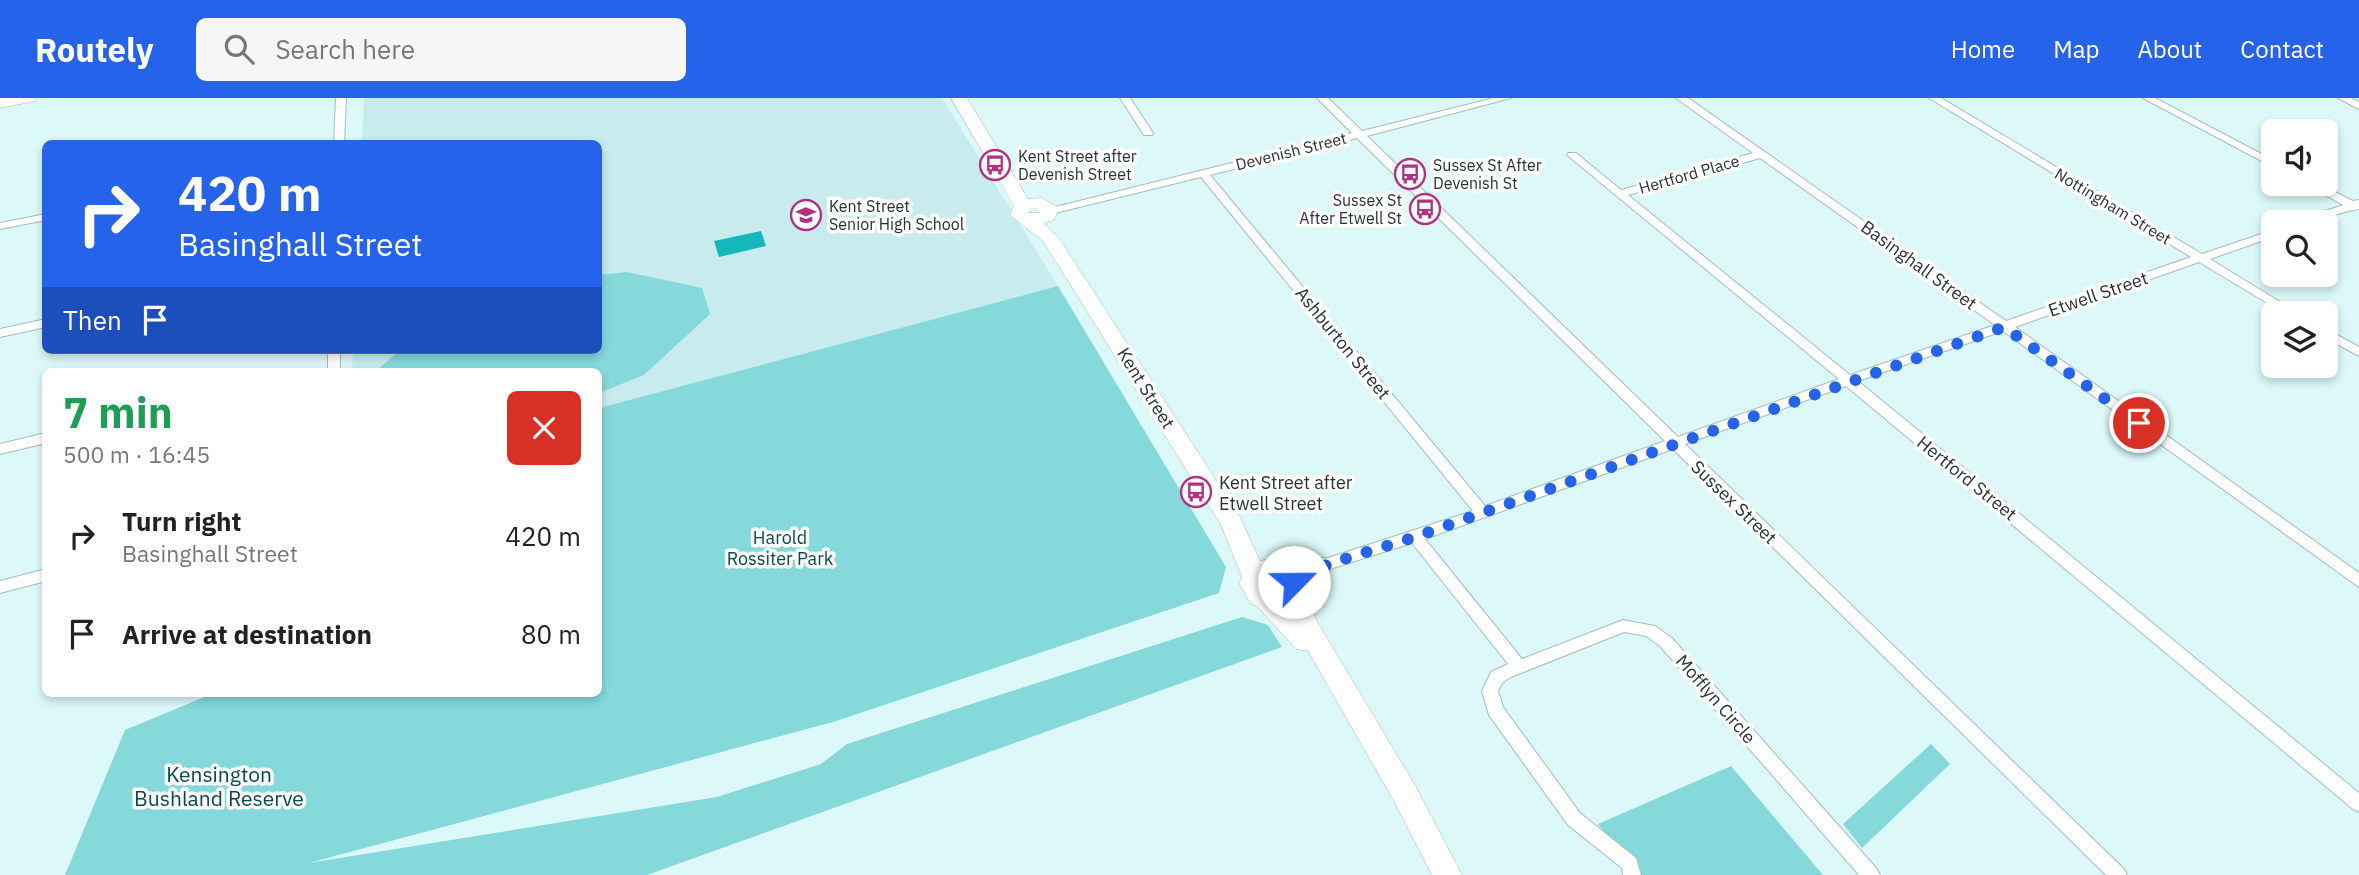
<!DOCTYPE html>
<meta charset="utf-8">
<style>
body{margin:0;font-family:"IBM Plex Sans",sans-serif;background:#f6f6f6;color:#222;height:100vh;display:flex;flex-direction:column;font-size:26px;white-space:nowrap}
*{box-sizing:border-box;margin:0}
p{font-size:23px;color:#767676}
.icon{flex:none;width:38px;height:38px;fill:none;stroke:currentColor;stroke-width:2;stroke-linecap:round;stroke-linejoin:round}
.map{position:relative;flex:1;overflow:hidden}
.side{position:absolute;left:42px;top:270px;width:560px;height:329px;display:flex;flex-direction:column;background:#fff;border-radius:10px;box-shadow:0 4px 10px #0003}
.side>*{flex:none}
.hud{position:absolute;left:42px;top:42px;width:560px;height:214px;border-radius:10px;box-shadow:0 4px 10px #0003;background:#2563eb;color:#fff;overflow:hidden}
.tools{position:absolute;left:2261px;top:21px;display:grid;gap:14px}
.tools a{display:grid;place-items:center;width:77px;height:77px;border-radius:10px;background:#fff;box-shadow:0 4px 10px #0003;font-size:35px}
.pin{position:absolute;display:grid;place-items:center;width:60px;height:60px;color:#fff;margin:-30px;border:4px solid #fff;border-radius:50%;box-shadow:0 2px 7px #0007}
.me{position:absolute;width:77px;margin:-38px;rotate:67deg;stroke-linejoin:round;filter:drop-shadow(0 0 5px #0008)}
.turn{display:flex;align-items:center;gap:24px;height:147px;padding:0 21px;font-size:32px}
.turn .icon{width:91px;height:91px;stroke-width:2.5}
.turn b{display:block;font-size:49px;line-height:60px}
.then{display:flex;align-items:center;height:66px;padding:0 21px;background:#0003;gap:14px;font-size:26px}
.round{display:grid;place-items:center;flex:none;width:74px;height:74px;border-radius:10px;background:#f6f6f6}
.head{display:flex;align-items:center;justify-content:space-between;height:119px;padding:0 21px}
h1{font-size:42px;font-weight:700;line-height:52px;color:#1e9e55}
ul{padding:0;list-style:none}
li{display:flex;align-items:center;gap:21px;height:98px;padding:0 21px}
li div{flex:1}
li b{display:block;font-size:26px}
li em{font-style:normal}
header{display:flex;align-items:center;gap:42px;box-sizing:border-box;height:98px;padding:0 35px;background:#2563eb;color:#fff}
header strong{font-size:33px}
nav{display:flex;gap:38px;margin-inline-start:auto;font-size:24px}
.search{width:490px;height:63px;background:#f6f6f6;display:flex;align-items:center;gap:18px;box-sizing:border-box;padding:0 24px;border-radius:10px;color:#767676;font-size:26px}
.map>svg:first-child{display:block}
.built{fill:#c8eced}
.green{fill:#85d9db}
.water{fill:#14b8bc}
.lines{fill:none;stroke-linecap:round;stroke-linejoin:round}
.street-casing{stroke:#a2bdbd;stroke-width:2}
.primary-casing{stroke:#a2bdbd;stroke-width:1}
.street{fill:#fff;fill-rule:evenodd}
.primary{fill:#fff;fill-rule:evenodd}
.route{stroke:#2563eb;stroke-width:12;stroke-dasharray:0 21.6}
.labels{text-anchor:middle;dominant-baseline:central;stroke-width:7;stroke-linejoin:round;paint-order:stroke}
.far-street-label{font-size:16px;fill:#283232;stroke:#fefefe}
.far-poi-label{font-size:16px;fill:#283232;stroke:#fefefe;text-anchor:start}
.street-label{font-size:18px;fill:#283232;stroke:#fefefe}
.poi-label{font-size:18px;fill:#283232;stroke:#fefefe;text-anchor:start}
.park-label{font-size:18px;fill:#09494b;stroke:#fefefe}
.near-park-label{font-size:21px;fill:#09494b;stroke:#fefefe}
</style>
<header>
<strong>Routely</strong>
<div class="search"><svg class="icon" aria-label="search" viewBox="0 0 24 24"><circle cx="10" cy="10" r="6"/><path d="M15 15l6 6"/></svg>Search here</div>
<nav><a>Home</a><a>Map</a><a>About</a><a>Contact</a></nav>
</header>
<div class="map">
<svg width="2359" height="777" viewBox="0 0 2359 777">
<rect width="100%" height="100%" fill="#dcf8f8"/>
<polygon class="built" points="364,0 942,0 1058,188 599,310 598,273 352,273 353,252 598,252 598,46 362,45"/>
<g class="green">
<polygon points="627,174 702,190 710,216 644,277 599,295 598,273 376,273 400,252 598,252 599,177"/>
<polygon points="1058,188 1226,469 1219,495 833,624 309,765 717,699 821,666 847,646 1242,519 1268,527 1282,549 647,777 65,777 125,632 214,595 598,595 599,310"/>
<polygon points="1931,646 1950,666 1862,750 1843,726"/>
<polygon points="1731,668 1823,777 1636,777 1598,726"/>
</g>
<polygon class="water" points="761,133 766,148 719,159 714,143"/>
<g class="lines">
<g class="street-casing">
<g id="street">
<polygon points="336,0 346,0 344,46 334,46"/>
<polygon points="1120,0 1130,0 1153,35 1152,37 1144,37"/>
<path d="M1317,0H1328L1362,33L1494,0H1511L1367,38L1678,339L1839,281L1567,57L1568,55H1576L1621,92L1753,55L1676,0H1688L2006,223L2191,159L1929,0H1941L2202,156L2273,132V139L2210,161L2298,215H2284L2199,164L2015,229L2359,475V489L2003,233L1858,283L2359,695V714L2353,711L1846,288L1685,346L2124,771L2127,777H2106L1673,351L1425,441L1522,561L1623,522L1655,528L1672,540L1877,771L1880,777H1859L1660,548L1646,538L1624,534L1511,579L1503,584L1498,593L1503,609L1580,715L1636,760L1641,777H1623L1622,770L1568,727L1489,617L1482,593L1491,574L1508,566L1412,445L1333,470L1294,496L1289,494L1286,490L1289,486L1307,473L1281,476L1276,474L1274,470L1276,466L1281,464L1328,460L1473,413L1201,79L1051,116L1045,113L1047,111L1352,35ZM1357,40L1665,343L1485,408L1210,77ZM1760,60L1995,227L1850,277L1628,97Z"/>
<polygon points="2143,0 2155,0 2273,62 2273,69"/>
<polygon points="2338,0 2351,0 2359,4 2359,11"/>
<path d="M2306,86H2319L2353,103L2359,102V111C2338,114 2319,124 2298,124L2299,122L2343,107Z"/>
<polygon points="46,116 46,122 0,131 0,125"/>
<polygon points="46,221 46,229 0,239 0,231"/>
<polygon points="2326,231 2359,249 2359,258 2326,240"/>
<rect x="328" y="252" width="12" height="21"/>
<polygon points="46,335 46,345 0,356 0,346"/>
<polygon points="46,471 46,483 0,495 0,483"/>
</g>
</g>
<g class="primary-casing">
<g id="primary">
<polygon points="0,0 37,0 35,3 0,10"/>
<path d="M951,0H967L1028,101L1042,100L1059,110L1054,122L1044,125L1059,140L1240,419L1260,463L1274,460L1296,467L1307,487L1315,520L1415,687L1462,777H1432L1395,705L1308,553L1296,551L1257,508L1251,506L1239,485L1242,479L1221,427L1043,143L1010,117L1014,108ZM1035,110L1040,115H1029L1030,111ZM1273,478L1282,487L1275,492L1268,491L1264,485Z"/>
</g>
</g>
<use href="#street" class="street"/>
<use href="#primary" class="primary"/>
</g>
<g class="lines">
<polyline class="route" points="1294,484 1294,489 1328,466 1415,439 2004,229 2139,325"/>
</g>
<defs>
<g id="bus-ring" transform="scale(1.575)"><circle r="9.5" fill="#fefefe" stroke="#b2327f" stroke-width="1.5"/><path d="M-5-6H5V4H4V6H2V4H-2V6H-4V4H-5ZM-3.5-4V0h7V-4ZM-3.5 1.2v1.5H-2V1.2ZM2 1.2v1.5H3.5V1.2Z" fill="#b2327f"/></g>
<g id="school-ring" transform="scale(1.575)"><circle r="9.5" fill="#fefefe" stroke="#b2327f" stroke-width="1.5"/><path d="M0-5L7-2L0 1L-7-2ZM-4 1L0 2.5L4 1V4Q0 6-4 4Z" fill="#b2327f"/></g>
</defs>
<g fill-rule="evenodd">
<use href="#bus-ring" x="995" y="67"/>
<use href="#bus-ring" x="1410" y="76"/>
<use href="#bus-ring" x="1425" y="111"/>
<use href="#school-ring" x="806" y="117"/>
<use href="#bus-ring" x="1196" y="394"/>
</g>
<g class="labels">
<g class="far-street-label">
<text transform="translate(1291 53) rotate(-14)">Devenish Street</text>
<text transform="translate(1689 76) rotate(-16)">Hertford Place</text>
<text transform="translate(2113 108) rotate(31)">Nottingham Street</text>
</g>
<g class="far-poi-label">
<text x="1018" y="58">Kent Street after<tspan x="1018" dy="18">Devenish Street</tspan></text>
<text x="1433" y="67">Sussex St After<tspan x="1433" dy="18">Devenish St</tspan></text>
<text x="1402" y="102" text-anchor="end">Sussex St<tspan x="1402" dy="18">After Etwell St</tspan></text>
<text x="829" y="108">Kent Street<tspan x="829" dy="18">Senior High School</tspan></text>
</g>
<g class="street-label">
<text transform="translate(1919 167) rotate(36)">Basinghall Street</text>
<text transform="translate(2098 196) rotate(-19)">Etwell Street</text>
<text transform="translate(1343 245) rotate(51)">Ashburton Street</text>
<text transform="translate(1146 290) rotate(58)">Kent Street</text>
<text transform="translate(1967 380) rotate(39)">Hertford Street</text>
<text transform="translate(1734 404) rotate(44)">Sussex Street</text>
<text transform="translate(1716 601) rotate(49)">Mofflyn Circle</text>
</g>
<g class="poi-label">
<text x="1219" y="384">Kent Street after<tspan x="1219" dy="21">Etwell Street</tspan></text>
</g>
<g class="park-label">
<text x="780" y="439">Harold<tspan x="780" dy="21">Rossiter Park</tspan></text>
</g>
<g class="near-park-label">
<text x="219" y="676">Kensington<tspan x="219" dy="24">Bushland Reserve</tspan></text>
</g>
</g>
</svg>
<div class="tools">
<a><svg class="icon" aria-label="sound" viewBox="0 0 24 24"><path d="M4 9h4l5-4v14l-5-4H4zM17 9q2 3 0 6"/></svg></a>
<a><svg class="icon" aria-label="search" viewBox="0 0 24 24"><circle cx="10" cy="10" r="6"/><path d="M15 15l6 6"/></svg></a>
<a><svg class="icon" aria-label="layers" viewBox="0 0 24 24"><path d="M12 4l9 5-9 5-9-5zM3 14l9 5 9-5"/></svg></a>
</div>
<div class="pin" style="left:2139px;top:325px;background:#d93025"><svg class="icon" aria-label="arrive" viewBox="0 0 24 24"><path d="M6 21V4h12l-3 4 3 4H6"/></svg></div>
<svg class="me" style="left:1294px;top:484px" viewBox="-20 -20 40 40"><circle r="19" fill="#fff"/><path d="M0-13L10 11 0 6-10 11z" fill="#2563eb"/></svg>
<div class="hud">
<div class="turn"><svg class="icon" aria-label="right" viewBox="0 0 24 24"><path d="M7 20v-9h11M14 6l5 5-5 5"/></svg><div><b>420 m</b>Basinghall Street</div></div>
<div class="then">Then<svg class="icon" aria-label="arrive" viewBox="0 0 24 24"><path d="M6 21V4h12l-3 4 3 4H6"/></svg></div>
</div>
<section class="side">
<div class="head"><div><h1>7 min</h1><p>500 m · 16:45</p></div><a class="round" style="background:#d93025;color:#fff"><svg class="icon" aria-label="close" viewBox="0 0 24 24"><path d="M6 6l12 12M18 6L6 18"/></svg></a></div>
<ul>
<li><svg class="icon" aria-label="right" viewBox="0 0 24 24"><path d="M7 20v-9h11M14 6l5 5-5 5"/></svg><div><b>Turn right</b><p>Basinghall Street</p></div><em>420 m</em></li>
<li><svg class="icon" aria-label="arrive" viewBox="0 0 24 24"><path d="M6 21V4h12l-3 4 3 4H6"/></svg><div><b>Arrive at destination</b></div><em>80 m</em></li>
</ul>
</section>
</div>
